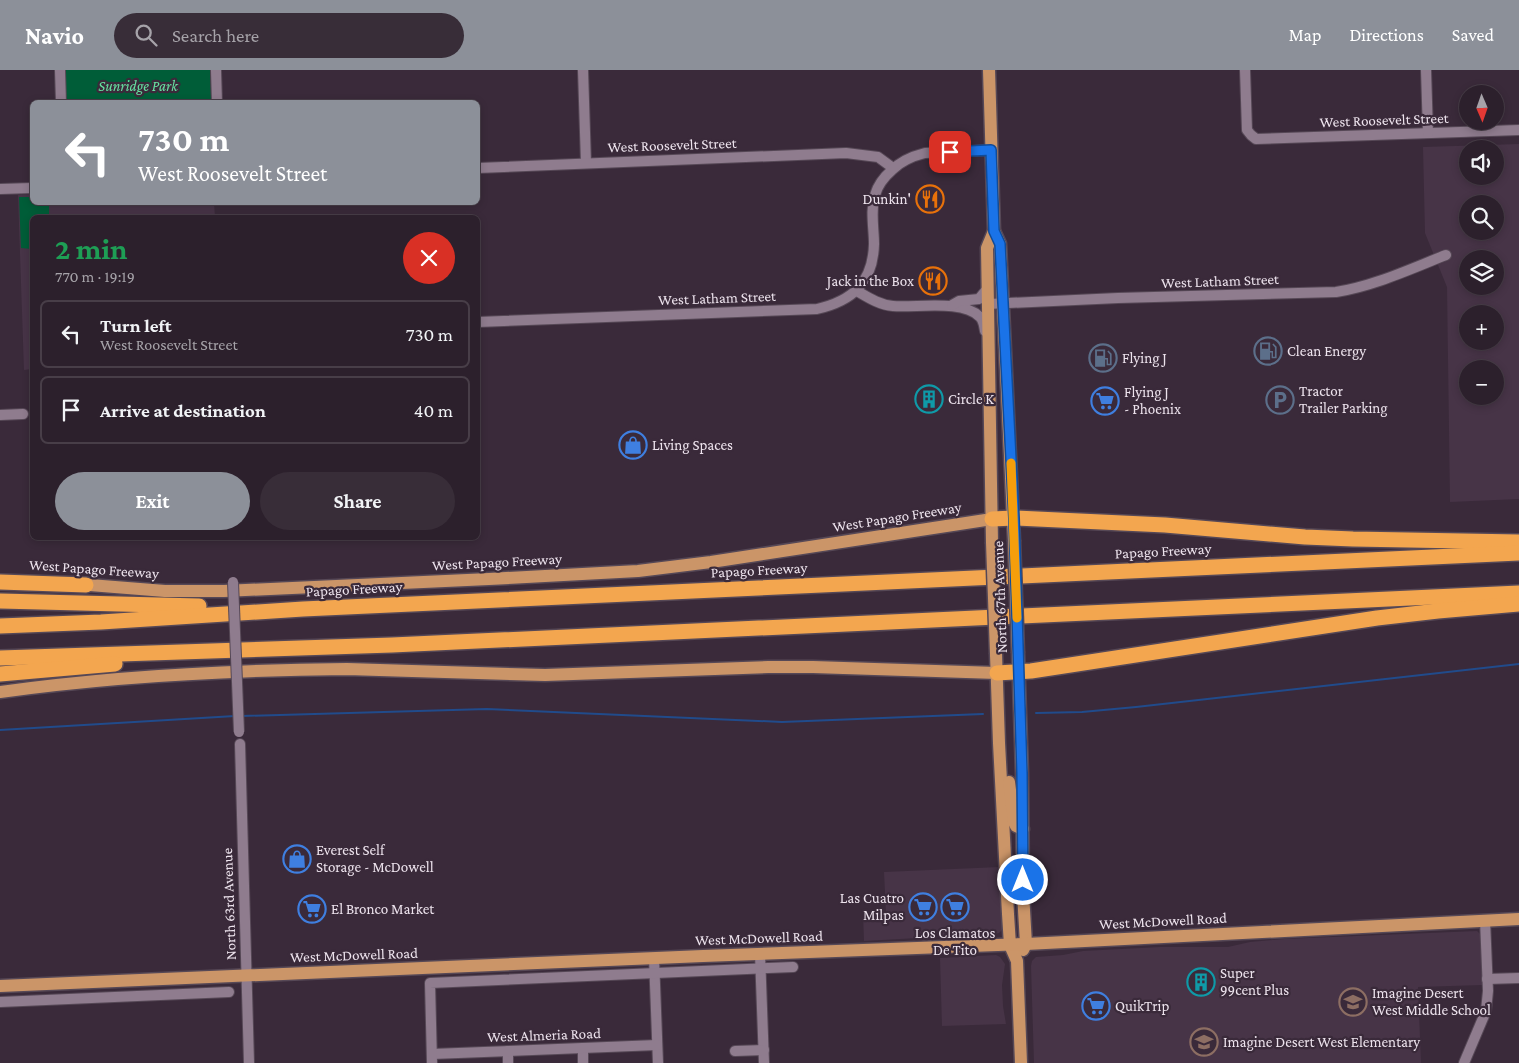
<!DOCTYPE html>
<meta charset="utf-8">
<style>
body{margin:0;font-family:"Crimson Pro",serif;background:#382d38;color:#f1f3f6;height:100vh;display:flex;flex-direction:column;font-size:19px;white-space:nowrap}
*{box-sizing:border-box;margin:0}
p{font-size:16px;color:#a6a3a9}
.icon{flex:none;width:28px;height:28px;fill:none;stroke:currentColor;stroke-width:2;stroke-linecap:round;stroke-linejoin:round}
.map{position:relative;flex:1;overflow:hidden}
.drawer{position:absolute;left:30px;top:145px;width:450px;height:325px;display:flex;flex-direction:column;background:#2c202c;border-radius:8px;box-shadow:0 2px 8px #0003,0 0 0 1px #483e48}
.drawer>*{flex:none}
.hud{position:absolute;left:30px;top:30px;width:450px;height:105px;border-radius:8px;box-shadow:0 2px 8px #0003,0 0 0 1px #483e48;background:#8c9099;color:#fff;overflow:hidden}
.needle{width:32px;rotate:178deg}
.buttons{position:absolute;left:1459px;top:15px;display:grid;gap:10px}
.buttons a{display:grid;place-items:center;width:45px;height:45px;border-radius:50%;background:#2c202c;box-shadow:0 2px 8px #0003,0 0 0 1px #483e48;font-size:25px}
.pin{position:absolute;display:grid;place-items:center;width:42px;height:42px;color:#fff;margin:-21px;border-radius:10px;box-shadow:0 2px 8px #0006}
.me{position:absolute;width:55px;margin:-28px;rotate:0deg;stroke-linejoin:round;filter:drop-shadow(0 0 4px #0008)}
.turn{display:flex;align-items:center;gap:18px;height:105px;padding:0 25px;font-size:22px}
.turn .icon{width:65px;height:65px;stroke-width:2.5}
.turn b{display:block;font-size:35px;line-height:42px}
.round{display:grid;place-items:center;flex:none;width:52px;height:52px;border-radius:26px;background:#382d38}
.headline{display:flex;align-items:center;justify-content:space-between;height:85px;padding:0 25px}
h1{font-size:30px;font-weight:700;line-height:38px;color:#1e9e55}
.action{display:flex;gap:10px;margin-top:auto;padding:10px 25px}
.action a{flex:1;height:58px;border-radius:30px;background:#8c9099;color:#fff;font-size:20px;font-weight:700;line-height:58px;text-align:center}
.action a+a{background:#382d38;color:#f1f3f6}
ul{padding:0;list-style:none}
li{display:flex;align-items:center;gap:15px;height:68px;margin:0 10px 8px;padding:0 15px;border:2px solid #483e48;border-radius:8px}
li div{flex:1}
li b{display:block;font-size:19px}
li em{font-style:normal}
header{display:flex;align-items:center;gap:30px;box-sizing:border-box;height:70px;padding:0 25px;background:#8c9099;color:#fff}
header strong{font-size:24px}
nav{display:flex;gap:28px;margin-inline-start:auto;font-size:18px}
.search{width:350px;height:45px;background:#382d38;display:flex;align-items:center;gap:12px;box-sizing:border-box;padding:0 18px;border-radius:28px;color:#a6a3a9;font-size:19px}
.map>svg:first-child{display:block}
.built{fill:#473447;fill-rule:evenodd}
.green{fill:#005d38}
.lines{fill:none;stroke-linecap:round;stroke-linejoin:round}
.stream{stroke:#214b8b;stroke-width:2}
.minor-casing{stroke:#564856;stroke-width:12}
.major-casing{stroke:#564856;stroke-width:15}
.highway-casing{stroke:#564856;stroke-width:18}
.minor{stroke:#8f7c8e;stroke-width:10}
.major{stroke:#cb9568;stroke-width:12}
.highway{stroke:#f3a64f;stroke-width:15}
.minor-bridge-casing{stroke:#564856;stroke-width:12;stroke-linecap:butt}
.major-bridge-casing{stroke:#564856;stroke-width:15;stroke-linecap:butt}
.minor-bridge{stroke:#8f7c8e;stroke-width:10}
.major-bridge{stroke:#cb9568;stroke-width:12}
.route-casing{stroke:#114b97;stroke-width:12}
.route{stroke:#1a73e8;stroke-width:9}
.slow{stroke:#f59e0b;stroke-width:9}
.labels{text-anchor:middle;dominant-baseline:central;stroke-width:4.5;stroke-linejoin:round;paint-order:stroke}
.park-label{font-size:15px;font-style:italic;fill:#66e3a2;stroke:#3a2a3a}
.street-label{font-size:15px;fill:#ede3ed;stroke:#3a2a3a}
.poi-label{font-size:15px;fill:#ede3ed;stroke:#3a2a3a;text-anchor:start}
</style>
<header>
<strong>Navio</strong>
<div class="search"><svg class="icon" aria-label="search" viewBox="0 0 24 24"><circle cx="10" cy="10" r="6"/><path d="M15 15l6 6"/></svg>Search here</div>
<nav><a>Map</a><a>Directions</a><a>Saved</a></nav>
</header>
<div class="map">
<svg width="1519" height="993" viewBox="0 0 1519 993">
<rect width="100%" height="100%" fill="#3a2a3a"/>
<g class="built">
<path d="M1519,74V429L1450,432L1447,217L1425,163L1423,77ZM1468,79H1495V106H1468ZM1468,134H1495V161H1468ZM1468,189H1495V216H1468ZM1468,244H1495V271H1468ZM1468,299H1495V326H1468Z"/>
<polygon points="32,124 32,132 214,133 215,147 32,148 32,299 24,300 18,125"/>
<polygon points="1000,797 1003,856 1002,860 999,863 990,865 965,863 936,867 864,871 863,843 886,842 884,802"/>
<polygon points="1477,861 1481,865 1483,915 1418,917 1421,993 1034,993 1031,896 1032,891 1036,887 1063,885 1083,881 1160,877 1228,877 1250,872 1284,869"/>
<polygon points="996,885 1000,887 1005,894 1002,915 1003,936 1006,954 942,956 940,888"/>
</g>
<g class="green">
<polygon points="65,0 210,0 211,32 66,32"/>
<polygon points="19,127 32,127 32,132 49,133 49,147 32,148 32,179 21,178"/>
</g>
<g class="lines">
<g class="stream">
<polyline points="1036,643 1082,642 1136,637 1519,594"/>
<polyline points="242,646 487,639 782,652 983,644"/>
<polyline points="0,660 235,646"/>
</g>
<g class="minor-casing">
<g id="minor">
<polyline points="60,0 61,32"/>
<polyline points="216,0 217,32"/>
<polyline points="583,0 586,93"/>
<polyline points="1245,0 1247,60 1251,65 1256,69 1519,60"/>
<polyline points="1426,0 1428,63"/>
<polyline points="478,98 846,83 878,87 893,98"/>
<polyline points="0,119 32,118"/>
<path d="M857,221C869,228 880,235 893,236C916,238 963,229 980,247C984,251 984,256 985,261"/>
<path d="M988,234L1118,228L1336,222C1374,216 1410,199 1446,185"/>
<polyline points="952,235 959,231 979,229 988,218"/>
<path d="M478,252L817,239C852,231 873,213 874,174C874,158 870,141 875,125C878,114 884,107 892,100C901,91 913,86 925,83L991,80"/>
<polyline points="0,345 23,344"/>
<polyline points="240,674 249,993"/>
<polyline points="760,884 764,993"/>
<polyline points="654,888 658,993"/>
<polyline points="1487,909 1519,908"/>
<polyline points="0,932 229,922"/>
<polyline points="583,978 583,993"/>
<polyline points="508,981 508,993"/>
<polyline points="735,981 764,980"/>
<polyline points="432,984 657,975"/>
<polyline points="432,993 430,913 793,897"/>
<polyline points="1464,993 1486,941 1488,921 1485,850"/>
</g>
</g>
<g class="major-casing">
<g id="major">
<polyline points="989,0 994,161 1000,174 1014,470"/>
<polyline points="992,472 987,178 994,161"/>
<polyline points="77,514 165,521 224,521 489,509 638,501 711,492 992,449"/>
<polyline points="1018,583 1022,703 1023,823 1026,874 1023,880"/>
<polyline points="996,584 999,673 1008,844 1010,875 1017,891 1021,993"/>
<path d="M0,622C115,606 231,600 347,599L545,605L768,597H813L997,603"/>
<polyline points="1009,712 1014,752 1016,756 1023,759"/>
<polyline points="0,916 703,886 1026,874 1519,849"/>
</g>
</g>
<g class="highway-casing">
<g id="highway">
<polyline points="992,449 1014,448 1165,455 1305,467 1353,469 1519,472"/>
<polyline points="0,512 86,515"/>
<polyline points="0,531 199,536"/>
<polyline points="0,556 101,552 303,539 1519,483"/>
<polyline points="0,588 392,575 1519,523"/>
<polyline points="997,603 1031,601 1377,548 1438,541 1519,534"/>
<polyline points="0,604 115,594"/>
</g>
</g>
<use href="#minor" class="minor"/>
<use href="#major" class="major"/>
<use href="#highway" class="highway"/>
<g class="minor-bridge-casing">
<polyline id="minor-bridge" points="233,512 239,662"/>
</g>
<g class="major-bridge-casing">
<g id="major-bridge">
<polyline points="1014,470 1018,583"/>
<polyline points="992,472 996,584"/>
</g>
</g>
<use href="#minor-bridge" class="minor-bridge"/>
<use href="#major-bridge" class="major-bridge"/>
</g>
<g class="lines">
<g class="route-casing">
<polyline id="route" points="950,82 991,80 994,161 1000,174 1014,448 1022,703 1023,810"/>
</g>
<use href="#route" class="route"/>
<polyline class="slow" points="1011,393 1017,548"/>
</g>
<defs>
<g id="restaurant-ring" transform="scale(1.4375)"><circle r="9.5" fill="#3a2a3a" stroke="#e8710a" stroke-width="1.5"/><path d="M-5-6h1v4h1v-4h1v4h1v-4h1v5L-1.5 .5V6h-2V.5L-5-1ZM5-6V6H3V1.5H1.5Q1.5-4 5-6Z" fill="#e8710a"/></g>
<g id="fuel-ring" transform="scale(1.4375)"><circle r="9.5" fill="#3a2a3a" stroke="#5c6f8a" stroke-width="1.5"/><path d="M-5.5-6h7V0h2V4h1.3V-2.5L3-4.5l.8-.8L6-3V5H2.5V1h-1V6h-7ZM-4.2-4.7v3.2H.2V-4.7Z" fill="#5c6f8a"/></g>
<g id="building-ring" transform="scale(1.4375)"><circle r="9.5" fill="#3a2a3a" stroke="#0f9aa8" stroke-width="1.5"/><path d="M-4-6H4V6H1V3H-1V6H-4ZM-2.5-4.3h1.7v1.8h-1.7ZM.8-4.3h1.7v1.8H.8ZM-2.5-1h1.7V.8h-1.7ZM.8-1h1.7V.8H.8Z" fill="#0f9aa8"/></g>
<g id="parking-ring" transform="scale(1.4375)"><circle r="9.5" fill="#3a2a3a" stroke="#5c6f8a" stroke-width="1.5"/><path d="M-3.5-5.5H1a3.5 3.5 0 0 1 0 7H-1V5.5H-3.5ZM-1-3.4V-.6H.8a1.4 1.4 0 0 0 0-2.8Z" fill="#5c6f8a"/></g>
<g id="supermarket-ring" transform="scale(1.4375)"><circle r="9.5" fill="#3a2a3a" stroke="#3f7fe0" stroke-width="1.5"/><path d="M-6-5.5h2.5l.6 2H6L4.5 2H-2.5L-4.4-4H-6ZM-1.5 3.2a1.3 1.3 0 1 0 .1 0ZM3 3.2a1.3 1.3 0 1 0 .1 0Z" fill="#3f7fe0"/></g>
<g id="shop-ring" transform="scale(1.4375)"><circle r="9.5" fill="#3a2a3a" stroke="#3f7fe0" stroke-width="1.5"/><path d="M-5-2.5h2.3a2.7 3.5 0 0 1 5.4 0H5L5.5 6h-11ZM-1.5-2.5h3a1.5 2.3 0 0 0-3 0Z" fill="#3f7fe0"/></g>
<g id="school-ring" transform="scale(1.4375)"><circle r="9.5" fill="#3a2a3a" stroke="#8d6e63" stroke-width="1.5"/><path d="M0-5L7-2L0 1L-7-2ZM-4 1L0 2.5L4 1V4Q0 6-4 4Z" fill="#8d6e63"/></g>
</defs>
<g fill-rule="evenodd">
<use href="#restaurant-ring" x="930" y="129"/>
<use href="#restaurant-ring" x="933" y="211"/>
<use href="#fuel-ring" x="1268" y="281"/>
<use href="#fuel-ring" x="1103" y="288"/>
<use href="#building-ring" x="929" y="329"/>
<use href="#parking-ring" x="1280" y="330"/>
<use href="#supermarket-ring" x="1105" y="331"/>
<use href="#shop-ring" x="633" y="375"/>
<use href="#shop-ring" x="297" y="789"/>
<use href="#supermarket-ring" x="923" y="837"/>
<use href="#supermarket-ring" x="955" y="837"/>
<use href="#supermarket-ring" x="312" y="839"/>
<use href="#building-ring" x="1201" y="912"/>
<use href="#school-ring" x="1353" y="932"/>
<use href="#supermarket-ring" x="1096" y="936"/>
<use href="#school-ring" x="1204" y="972"/>
</g>
<g class="labels">
<g class="park-label">
<text x="138" y="16">Sunridge Park</text>
</g>
<g class="street-label">
<text transform="translate(1384 50) rotate(-2)">West Roosevelt Street</text>
<text transform="translate(672 75) rotate(-2)">West Roosevelt Street</text>
<text transform="translate(1220 211) rotate(-2)">West Latham Street</text>
<text transform="translate(717 228) rotate(-2)">West Latham Street</text>
<text transform="translate(897 447) rotate(-9)">West Papago Freeway</text>
<text transform="translate(1163 481) rotate(-3)">Papago Freeway</text>
<text transform="translate(497 492) rotate(-3)">West Papago Freeway</text>
<text transform="translate(94 499) rotate(4)">West Papago Freeway</text>
<text transform="translate(759 500) rotate(-3)">Papago Freeway</text>
<text transform="translate(354 519) rotate(-3)">Papago Freeway</text>
<text transform="translate(1000 527) rotate(-92)">North 67th Avenue</text>
<text transform="translate(229 834) rotate(-92)">North 63rd Avenue</text>
<text transform="translate(1163 851) rotate(-3)">West McDowell Road</text>
<text transform="translate(759 868) rotate(-2)">West McDowell Road</text>
<text transform="translate(354 885) rotate(-2)">West McDowell Road</text>
<text transform="translate(544 965) rotate(-2)">West Almeria Road</text>
</g>
<g class="poi-label">
<text x="911" y="129" text-anchor="end">Dunkin'</text>
<text x="914" y="211" text-anchor="end">Jack in the Box</text>
<text x="1287" y="281">Clean Energy</text>
<text x="1122" y="288">Flying J</text>
<text x="1299" y="321">Tractor<tspan x="1299" dy="17">Trailer Parking</tspan></text>
<text x="1124" y="322">Flying J<tspan x="1124" dy="17">- Phoenix</tspan></text>
<text x="948" y="329">Circle K</text>
<text x="652" y="375">Living Spaces</text>
<text x="316" y="780">Everest Self<tspan x="316" dy="17">Storage - McDowell</tspan></text>
<text x="904" y="828" text-anchor="end">Las Cuatro<tspan x="904" dy="17">Milpas</tspan></text>
<text x="331" y="839">El Bronco Market</text>
<text x="955" y="863" text-anchor="middle">Los Clamatos<tspan x="955" dy="17">De Tito</tspan></text>
<text x="1220" y="903">Super<tspan x="1220" dy="17">99cent Plus</tspan></text>
<text x="1372" y="923">Imagine Desert<tspan x="1372" dy="17">West Middle School</tspan></text>
<text x="1115" y="936">QuikTrip</text>
<text x="1223" y="972">Imagine Desert West Elementary</text>
</g>
</g>
</svg>
<div class="buttons">
<a><svg class="needle" viewBox="-14 -14 28 28"><path d="M0-13l5 13h-10z" fill="#e53935"/><path d="M0 13l5-13h-10z" fill="#a6a3a9"/></svg></a>
<a><svg class="icon" aria-label="sound" viewBox="0 0 24 24"><path d="M4 9h4l5-4v14l-5-4H4zM17 9q2 3 0 6"/></svg></a>
<a><svg class="icon" aria-label="search" viewBox="0 0 24 24"><circle cx="10" cy="10" r="6"/><path d="M15 15l6 6"/></svg></a>
<a><svg class="icon" aria-label="layers" viewBox="0 0 24 24"><path d="M12 4l9 5-9 5-9-5zM3 14l9 5 9-5"/></svg></a>
<a>+</a>
<a>−</a>
</div>
<div class="pin" style="left:950px;top:82px;background:#d93025"><svg class="icon" aria-label="arrive" viewBox="0 0 24 24"><path d="M6 21V4h12l-3 4 3 4H6"/></svg></div>
<svg class="me" style="left:1023px;top:810px" viewBox="-20 -20 40 40"><circle r="17" fill="#1a73e8" stroke="#fff" stroke-width="3"/><path d="M0-11L8 9 0 5-8 9z" fill="#fff"/></svg>
<div class="hud">
<div class="turn"><svg class="icon" aria-label="left" viewBox="0 0 24 24"><path d="M17 20v-9H6M10 6l-5 5 5 5"/></svg><div><b>730 m</b>West Roosevelt Street</div></div>
</div>
<section class="drawer">
<div class="headline"><div><h1>2 min</h1><p>770 m · 19:19</p></div><a class="round" style="background:#d93025;color:#fff"><svg class="icon" aria-label="close" viewBox="0 0 24 24"><path d="M6 6l12 12M18 6L6 18"/></svg></a></div>
<ul>
<li><svg class="icon" aria-label="left" viewBox="0 0 24 24"><path d="M17 20v-9H6M10 6l-5 5 5 5"/></svg><div><b>Turn left</b><p>West Roosevelt Street</p></div><em>730 m</em></li>
<li><svg class="icon" aria-label="arrive" viewBox="0 0 24 24"><path d="M6 21V4h12l-3 4 3 4H6"/></svg><div><b>Arrive at destination</b></div><em>40 m</em></li>
</ul>
<div class="action"><a>Exit</a><a>Share</a></div>
</section>
</div>
